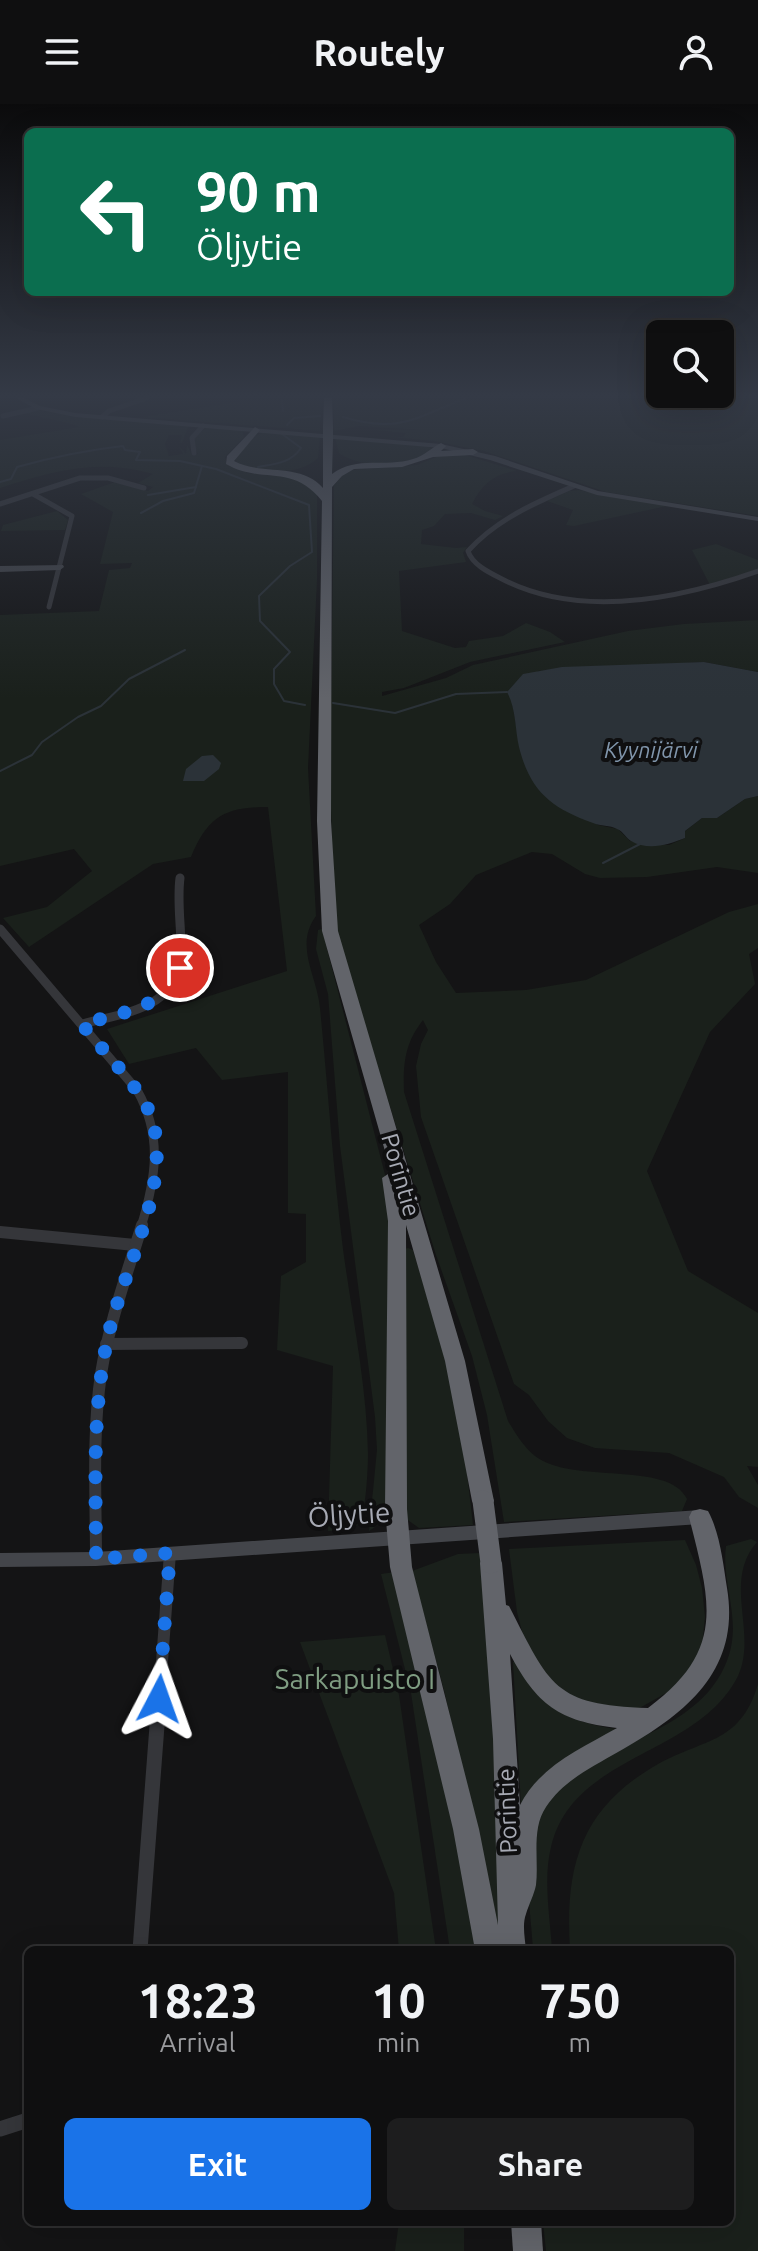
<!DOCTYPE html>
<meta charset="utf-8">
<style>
body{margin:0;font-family:Ubuntu,sans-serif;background:#1d1d1e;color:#f1f3f6;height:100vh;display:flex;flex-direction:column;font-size:30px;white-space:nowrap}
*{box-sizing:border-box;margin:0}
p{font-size:26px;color:#9b9c9f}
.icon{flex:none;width:44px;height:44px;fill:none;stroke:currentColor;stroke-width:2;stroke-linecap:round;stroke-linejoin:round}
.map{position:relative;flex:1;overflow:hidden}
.side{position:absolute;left:24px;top:1842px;width:710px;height:280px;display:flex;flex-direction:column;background:#0f0f10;border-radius:12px;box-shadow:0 8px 32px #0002,0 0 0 2px #2f2f30}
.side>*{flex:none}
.top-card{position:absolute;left:24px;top:24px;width:710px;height:168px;border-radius:12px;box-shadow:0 8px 32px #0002,0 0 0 2px #2f2f30;background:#0b6e4f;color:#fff;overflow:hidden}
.tools{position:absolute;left:646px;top:216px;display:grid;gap:16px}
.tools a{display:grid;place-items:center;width:88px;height:88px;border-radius:12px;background:#0f0f10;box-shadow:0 8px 32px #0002,0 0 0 2px #2f2f30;font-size:40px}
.pin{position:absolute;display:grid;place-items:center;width:68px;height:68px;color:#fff;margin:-34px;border:4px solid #fff;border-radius:50%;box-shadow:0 2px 8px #0007}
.me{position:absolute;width:88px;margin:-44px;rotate:4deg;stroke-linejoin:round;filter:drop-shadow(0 0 6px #0008)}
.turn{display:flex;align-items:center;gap:28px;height:168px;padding:0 40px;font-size:36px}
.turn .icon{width:104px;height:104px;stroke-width:2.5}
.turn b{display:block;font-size:56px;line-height:68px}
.eta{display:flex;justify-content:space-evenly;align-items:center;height:136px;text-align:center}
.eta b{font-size:48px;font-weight:700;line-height:56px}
.button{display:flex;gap:16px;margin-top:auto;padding:16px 40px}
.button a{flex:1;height:92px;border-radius:12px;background:#1a73e8;color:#fff;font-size:32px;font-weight:700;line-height:92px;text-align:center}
.button a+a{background:#1d1d1e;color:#f1f3f6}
header{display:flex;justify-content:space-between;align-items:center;height:104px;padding:0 40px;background:#0f0f10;font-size:36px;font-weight:700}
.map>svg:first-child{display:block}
.green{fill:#1a201b}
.water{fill:#2b3238}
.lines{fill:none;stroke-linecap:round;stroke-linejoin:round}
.stream{stroke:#2b3238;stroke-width:2}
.street-far3{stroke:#35363a;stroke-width:5}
.street-far2{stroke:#35363a;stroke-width:9}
.street-far1{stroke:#35363a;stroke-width:12}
.street{stroke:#35363a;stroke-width:15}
.secondary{fill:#43454a;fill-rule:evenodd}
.highway{fill:#62646a;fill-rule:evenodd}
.highway-bridge-far1{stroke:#62646a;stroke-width:10}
.highway-bridge{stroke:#62646a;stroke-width:21}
.route{stroke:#1a73e8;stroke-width:14;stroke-dasharray:0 25.2}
.labels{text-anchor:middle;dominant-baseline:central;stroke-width:8;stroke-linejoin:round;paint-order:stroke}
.far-water-label{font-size:22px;font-style:italic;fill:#8196ac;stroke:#0f0f10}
.street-label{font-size:24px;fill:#a7aab4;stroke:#0f0f10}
.near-street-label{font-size:28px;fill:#a7aab4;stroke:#0f0f10}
.near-park-label{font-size:28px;fill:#7f9d82;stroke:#0f0f10}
</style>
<header><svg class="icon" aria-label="menu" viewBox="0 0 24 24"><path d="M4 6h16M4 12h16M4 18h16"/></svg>Routely<svg class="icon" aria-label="person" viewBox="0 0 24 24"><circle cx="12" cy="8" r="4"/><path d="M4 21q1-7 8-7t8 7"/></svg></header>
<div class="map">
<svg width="758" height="2147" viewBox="0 0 758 2147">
<rect width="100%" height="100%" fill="#141415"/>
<g class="green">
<polygon points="241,294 321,294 320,327 142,313 243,297"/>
<polygon points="334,294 758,294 758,412 606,388 484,347 434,337 382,332 403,333 406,329 375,326 423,326 359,322 334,327"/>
<path d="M37,306L74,313L189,321L182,339H180L182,331H169L165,340L169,352L183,350L179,342L186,350L187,341L192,351L198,350L194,344L195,334L206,324L242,326L244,333L225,353L227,360L248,369L296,374L317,389V476L308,664L316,812C294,842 317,871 320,904C328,984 333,1065 343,1145C352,1212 367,1282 368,1350C368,1362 366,1414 358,1421C352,1426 337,1426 328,1427L333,1262L277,1246L281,1172L306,1158V1110L288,1109V968L222,976L196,944L129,960L107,925L287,867L268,703C225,703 208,712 191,753L153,760L29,843L3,814L47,803L92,767L74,745L0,762V511L99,507L109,466L130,464L132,459L100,460L113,408L81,390L115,378L148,387L153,383L138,379L153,370C98,354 53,367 0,384V336L79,323C73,319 37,313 25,309Z"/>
<path d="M262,329L320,332L318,354C297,374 261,367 237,359L235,354L255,332Z"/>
<path d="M335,333L428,342L432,345C413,365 360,365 339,349Z"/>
<path d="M459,349L517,367C495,369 482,380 472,400L485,407L503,412L495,416L471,409L445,410L434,422L422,426L421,440L456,444L467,443L463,449L466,458L399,467L402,527L455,544L466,543L469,537L503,532L526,519L550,528L565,538L470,558L404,584L382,588V592L446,574L473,561L628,527L684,520L758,516V568L704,558L538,567L512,597L520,644L598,721L618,725L630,737L669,741L685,734L684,728L702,714H717L745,695L758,692V769L717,763L647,773L600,774L585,770L552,750L532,748L476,771L450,800L419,821L436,858L456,889L526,886L586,876L729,808L758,800V844L749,850L755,880L710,928L647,1067L688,1167L758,1209V1363L747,1362L758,1381V1404L739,1393L724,1373L669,1349L595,1344L567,1334L548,1317L529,1291L514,1280L421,1013L416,962L421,940L428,926L423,916C405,939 403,959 404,988L508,1317C516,1330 523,1342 535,1352C572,1381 669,1356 687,1395L682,1407L504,1418L487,1311L472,1252L436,1151L342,848L334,809L330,674L334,382L344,369L352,366L417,361L439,352Z"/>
<polygon points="579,386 667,402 574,422 566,421 573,406 547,397 569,387"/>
<polygon points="57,407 68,416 65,426 1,427 3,421"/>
<polygon points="716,440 758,456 758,465 710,481 692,446"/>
<polygon points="322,825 392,1098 387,1415 369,1427 377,1346 375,1313 340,1042 328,890 316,845 318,826"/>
<polygon points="408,1144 413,1146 443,1246 462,1326 473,1421 419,1424 405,1414 405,1145"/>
<path d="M751,1435L757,1438C722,1478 758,1528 738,1572C697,1653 573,1649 551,1743C543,1775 550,1813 552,1846H533C531,1809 523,1766 533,1730C558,1633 699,1646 729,1551C741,1513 721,1478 726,1442Z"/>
<polygon points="685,1436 696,1461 702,1484 705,1513 702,1542 690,1566 668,1588 627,1611 607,1610 551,1581 525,1539 517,1508 509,1445"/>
<polygon points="480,1449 494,1621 500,1831 444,1586 412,1467 458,1450"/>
<polygon points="395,1468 481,1846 450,1846 411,1589 381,1470"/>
<polygon points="385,1531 399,1591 436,1846 399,1846 394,1789 300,1538"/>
<path d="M516,1556C540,1604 565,1617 616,1625L521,1702L513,1558Z"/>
<path d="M758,1580V2147H546L543,2118H730V1846H570C565,1765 579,1707 653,1663C701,1634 740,1642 758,1580Z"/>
<polygon points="399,2118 464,2118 464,2147 395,2147"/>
</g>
<g class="water">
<path d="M704,558L758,568V692L745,695L717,714H702L685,727V734C668,741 648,747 631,737C626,734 623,727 617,725C610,721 600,722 593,719C551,704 530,687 519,643C515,625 516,604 507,588L523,570L562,563Z"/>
<polygon points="213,651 221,659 219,665 204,677 183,677 186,665 202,652"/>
</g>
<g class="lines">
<g class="stream">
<polyline points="282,294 283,307"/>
<path d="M343,313C399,330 415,314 466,294"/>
<polyline points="287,321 294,314 320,312"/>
<path d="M258,363C275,360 291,359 301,344L282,330"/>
<path d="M0,378L11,375L17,363C53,353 87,346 123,342L125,346L140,348L136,356L180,357L216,365L309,401L312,448L290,462L259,492L260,517L290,548L274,565V580L284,597L305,601"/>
<polyline points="148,391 196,383"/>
<polyline points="141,409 163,397 194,389 202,362"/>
<polyline points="333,599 395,609 456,590 507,588"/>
<polyline points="0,667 32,651 42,638 78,613 101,602 129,575 185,546"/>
<polyline points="603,759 640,740"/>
</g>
<g class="street-far3">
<polyline points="3,312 38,304"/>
<polyline points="102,313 109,307 147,294"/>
<polyline points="194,349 192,334 203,322"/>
<path d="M574,382C535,399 497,415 468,447C472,460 488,468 500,474C579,516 679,495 758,467"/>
<polyline points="33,390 72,412 49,503"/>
<polyline points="0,400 80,374 108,374 144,384"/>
</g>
<g class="street-far2">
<path d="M0,825L137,986C163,1032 156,1074 141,1123"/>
<path d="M82,920C129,908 182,904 181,844C181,820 177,797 180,774"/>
</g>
<g class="street-far1">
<polyline points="0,1128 135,1141"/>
<polyline points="106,1240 242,1239"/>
<path d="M96,1455C96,1394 92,1331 101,1270C109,1219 127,1170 142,1121"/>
<polyline points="161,1571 170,1449"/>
</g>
<g class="street">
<polyline points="140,1846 161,1569"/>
<polyline points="0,2025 28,2016"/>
</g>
<g class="secondary">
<polygon points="16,294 24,294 40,302 75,309 441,340 495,352 598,387 758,413 758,417 597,391 490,356 441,344 75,313 36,305"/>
<polygon points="63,461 64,463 60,466 0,468 0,462"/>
<polygon points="700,1406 706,1408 709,1413 706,1418 700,1420 96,1462 0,1463 0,1449 96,1448"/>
</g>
<g class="highway">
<polygon points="324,294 332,294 333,323 328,326 323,323"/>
<path d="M255,323L260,326L234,357C262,372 301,358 323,384V336L328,333L333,336L332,370C358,351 385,364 413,355C424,352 431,344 441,339L446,342L441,347L473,345L478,348L473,351L433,353L402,363L354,365L342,372L332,383L331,717L338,827L465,1257L494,1397L491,1403L483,1405L475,1403L472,1397L445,1257L406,1121L407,1405L412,1463L479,1725L498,1821L493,1635L480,1459L483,1453L491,1450L499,1453L502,1459L506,1501L509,1502C550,1582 554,1601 648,1604C727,1546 710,1497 689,1413L692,1407L700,1405L708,1407C720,1429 723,1459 727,1484C741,1568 684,1611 618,1648C592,1663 563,1677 546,1703C531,1725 539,1756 536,1781C534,1791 529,1800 526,1810C522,1820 525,1835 526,1846H475L453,1725L390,1463L385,1405L388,1117L382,1074L391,1068L322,827L317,717L322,397C292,359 263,381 226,360L227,352ZM510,1550C537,1601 559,1617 617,1624C580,1645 540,1662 520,1701Z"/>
<polygon points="511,2118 541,2118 543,2147 513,2147"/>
</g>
<polyline class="highway-bridge-far1" points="328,323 328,336"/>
<polyline class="highway-bridge" points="483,1397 491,1459"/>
</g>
<linearGradient id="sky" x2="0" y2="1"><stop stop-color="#0b0b0c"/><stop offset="0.49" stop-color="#343a46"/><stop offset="1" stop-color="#343a46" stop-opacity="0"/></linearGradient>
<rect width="758" height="595" fill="url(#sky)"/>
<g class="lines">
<path class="route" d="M159,1595L170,1449L96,1455C96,1384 92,1313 106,1242C119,1172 171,1089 153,1018C145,987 102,947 82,920C119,909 166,905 180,864"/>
</g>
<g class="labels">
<g class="far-water-label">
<text x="651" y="645">Kyynijärvi</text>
</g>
<g class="street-label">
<text transform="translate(401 1071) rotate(74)">Porintie</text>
<text transform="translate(507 1707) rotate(-92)">Porintie</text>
</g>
<g class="near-street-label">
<text transform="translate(349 1410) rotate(-4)">Öljytie</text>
</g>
<g class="near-park-label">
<text x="355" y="1574">Sarkapuisto I</text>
</g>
</g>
</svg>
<div class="tools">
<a><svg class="icon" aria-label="search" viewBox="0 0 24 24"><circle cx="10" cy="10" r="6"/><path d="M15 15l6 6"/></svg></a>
</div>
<div class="pin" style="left:180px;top:864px;background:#d93025"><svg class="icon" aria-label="arrive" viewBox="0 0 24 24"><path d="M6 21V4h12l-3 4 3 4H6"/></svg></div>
<svg class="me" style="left:159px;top:1595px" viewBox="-20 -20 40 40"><path d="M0-17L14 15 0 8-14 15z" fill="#1a73e8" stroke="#fff" stroke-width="4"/></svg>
<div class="top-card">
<div class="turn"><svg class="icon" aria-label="left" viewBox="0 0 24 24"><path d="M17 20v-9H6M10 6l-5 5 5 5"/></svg><div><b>90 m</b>Öljytie</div></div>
</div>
<section class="side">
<div class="eta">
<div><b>18:23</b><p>Arrival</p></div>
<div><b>10</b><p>min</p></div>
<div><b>750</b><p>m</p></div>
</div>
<div class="button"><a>Exit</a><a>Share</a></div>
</section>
</div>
